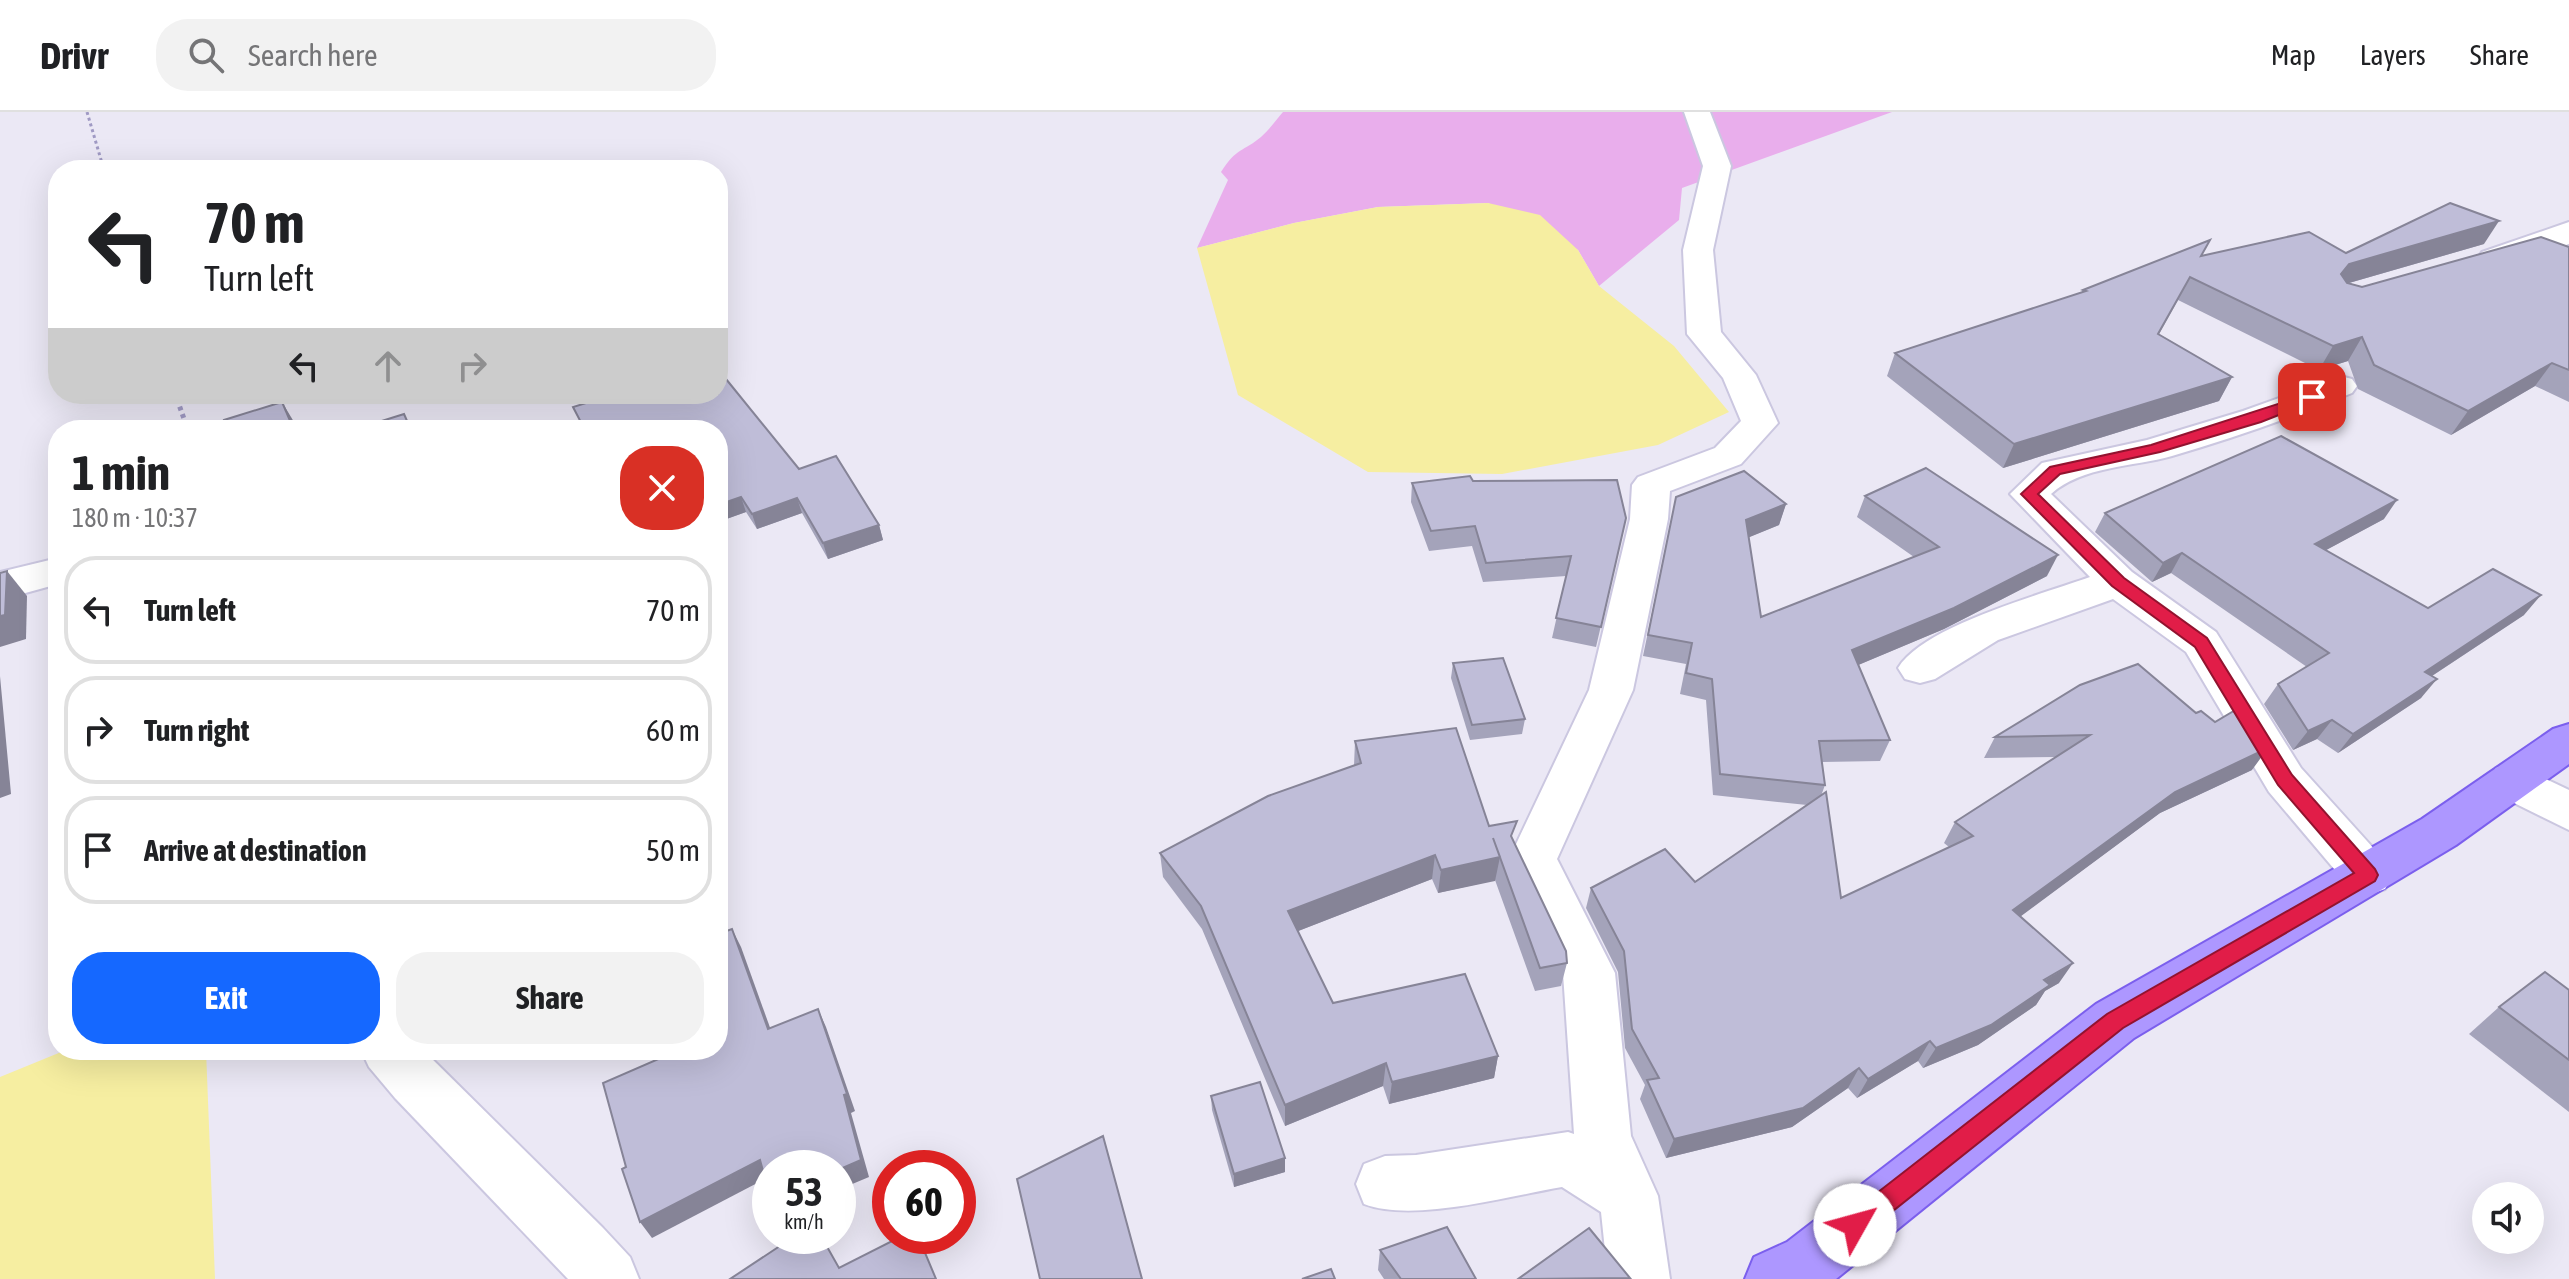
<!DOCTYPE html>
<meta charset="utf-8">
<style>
body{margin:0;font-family:"Asap Condensed",sans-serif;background:#f2f2f2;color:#202124;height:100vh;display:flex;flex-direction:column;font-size:30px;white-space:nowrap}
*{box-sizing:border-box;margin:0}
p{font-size:26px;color:#757577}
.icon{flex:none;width:44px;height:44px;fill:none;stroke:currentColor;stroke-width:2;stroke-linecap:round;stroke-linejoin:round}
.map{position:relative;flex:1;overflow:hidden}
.panel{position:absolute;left:48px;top:308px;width:680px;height:640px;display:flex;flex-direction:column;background:#fff;border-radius:32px;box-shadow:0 8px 32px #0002}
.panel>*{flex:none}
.guide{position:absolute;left:48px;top:48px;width:680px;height:244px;border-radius:32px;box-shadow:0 8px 32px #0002;background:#fff;color:#202124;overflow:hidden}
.fabs{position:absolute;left:2472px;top:1070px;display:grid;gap:16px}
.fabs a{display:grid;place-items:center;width:72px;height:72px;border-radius:50%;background:#fff;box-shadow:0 8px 32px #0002;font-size:40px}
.speed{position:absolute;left:752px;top:1038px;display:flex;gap:16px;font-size:40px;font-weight:700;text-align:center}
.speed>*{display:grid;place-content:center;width:104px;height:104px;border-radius:50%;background:#fff;box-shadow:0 8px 32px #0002;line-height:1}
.speed small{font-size:20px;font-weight:400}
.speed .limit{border:12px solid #d22;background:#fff;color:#111}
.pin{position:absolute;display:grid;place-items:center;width:68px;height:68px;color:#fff;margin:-34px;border-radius:16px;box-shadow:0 4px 12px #0006}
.me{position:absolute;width:88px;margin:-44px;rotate:52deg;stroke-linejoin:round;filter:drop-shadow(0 0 6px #0008)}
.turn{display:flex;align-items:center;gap:28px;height:168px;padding:0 24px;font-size:36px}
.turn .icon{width:104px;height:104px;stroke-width:2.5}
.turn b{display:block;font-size:56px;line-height:68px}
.lanes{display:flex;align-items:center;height:76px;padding:0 24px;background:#0003;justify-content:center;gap:40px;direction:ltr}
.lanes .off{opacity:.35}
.round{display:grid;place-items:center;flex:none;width:84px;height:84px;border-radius:32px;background:#f2f2f2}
.head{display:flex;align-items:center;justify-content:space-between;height:136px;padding:0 24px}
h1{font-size:48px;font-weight:700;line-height:60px}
.action{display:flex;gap:16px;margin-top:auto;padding:16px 24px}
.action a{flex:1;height:92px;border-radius:32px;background:#1568ff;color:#fff;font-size:32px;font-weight:700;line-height:92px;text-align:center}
.action a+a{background:#f2f2f2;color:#202124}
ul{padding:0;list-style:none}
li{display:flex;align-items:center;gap:24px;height:108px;margin:0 16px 12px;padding:0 8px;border:4px solid #e0e0e0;border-radius:32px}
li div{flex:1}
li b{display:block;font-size:30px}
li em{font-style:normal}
header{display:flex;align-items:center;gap:48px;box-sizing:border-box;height:112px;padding:0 40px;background:#fff;border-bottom:2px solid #e0e0e0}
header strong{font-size:38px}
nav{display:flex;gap:44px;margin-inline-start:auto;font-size:28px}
.search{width:560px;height:72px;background:#f2f2f2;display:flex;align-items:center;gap:20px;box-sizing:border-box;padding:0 28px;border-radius:32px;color:#757577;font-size:30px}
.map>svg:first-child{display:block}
.green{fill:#e9aeec}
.water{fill:#f6eea1}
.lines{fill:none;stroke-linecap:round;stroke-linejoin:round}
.minor-casing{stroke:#cbc7e0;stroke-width:4}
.major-casing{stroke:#7b5fed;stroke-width:4}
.path-far1{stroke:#a09ac4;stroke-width:3;stroke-dasharray:3 3;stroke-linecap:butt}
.path{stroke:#a09ac4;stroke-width:5;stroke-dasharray:4 4;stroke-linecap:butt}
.minor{fill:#fff;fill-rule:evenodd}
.major{fill:#ad97ff;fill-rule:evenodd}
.wall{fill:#a4a3ba}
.shaded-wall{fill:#868497}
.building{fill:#bfbdd8;stroke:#868497;stroke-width:2}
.route{fill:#e11d48;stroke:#92132f;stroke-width:2}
</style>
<header>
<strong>Drivr</strong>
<div class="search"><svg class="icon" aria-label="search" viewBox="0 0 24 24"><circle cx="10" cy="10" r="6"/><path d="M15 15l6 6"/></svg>Search here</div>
<nav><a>Map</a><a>Layers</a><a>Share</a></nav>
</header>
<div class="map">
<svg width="2569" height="1167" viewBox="0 0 2569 1167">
<rect width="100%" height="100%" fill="#ebe8f5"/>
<path class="green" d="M1283,0H1892L1682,76L1679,108L1599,174L1578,138L1488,91L1378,95L1294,111L1197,136L1228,68L1221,60C1237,35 1243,40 1261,25C1269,18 1276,8 1283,0Z"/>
<g class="water">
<polygon points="1488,91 1540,103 1578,138 1599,174 1674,234 1729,300 1658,333 1502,362 1368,360 1238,283 1197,136 1294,111 1378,95"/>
<polygon points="66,938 206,938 215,1167 0,1167 0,965"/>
</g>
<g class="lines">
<g class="minor-casing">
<g id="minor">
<path d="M1684,0H1710L1731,54L1713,138L1721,220L1756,263L1778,311L1741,352L1670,379L1668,407L1633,578L1557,747L1615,861L1631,1024L1658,1084L1670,1167H1608L1601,1100L1562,1075C1509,1084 1413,1111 1364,1092L1356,1072L1364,1052L1385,1044L1416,1043L1568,1020L1574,1022L1563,861L1509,747L1589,578L1630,407L1632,373L1638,365L1715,336L1741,309L1723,266L1687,222L1683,138L1703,54Z"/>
<polygon points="2569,110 2569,132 2493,156 2482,154 2477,147 2482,140"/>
<path d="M2340,264L2352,267L2357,274L2352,281C2293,305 2234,326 2172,344C2133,355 2082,354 2051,382L2132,460L2216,520L2301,656L2385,749L2393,763L2385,777L2368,783L2351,777L2269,680L2186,540L2113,487L1998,528L1935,567L1920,571L1905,567L1898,556C1923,514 2043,482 2090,465L2010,382L2042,351L2147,328L2243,299Z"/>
<polygon points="58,446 58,472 0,488 0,460"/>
<polygon points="2512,651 2569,678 2569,718 2496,682 2489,669 2496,656"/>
<polygon points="361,938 423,938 603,1116 630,1145 639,1167 568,1167 395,986 369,955"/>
</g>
</g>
<g class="major-casing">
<polygon id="major" points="2569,612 2569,652 2456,733 2134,926 1836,1167 1745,1167 1754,1145 1787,1130 2096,892 2422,707 2553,617"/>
</g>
<g class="path-far1">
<polyline points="87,0 104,58"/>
<polyline points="175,282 177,289"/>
</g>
<polyline class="path" points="177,287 188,318"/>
<use href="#minor" class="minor"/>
<use href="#major" class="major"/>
</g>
<g class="wall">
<polygon points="2484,132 2349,171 2362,175 2569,135 2569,290 2535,274 2451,323 2358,277 2348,249 2319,258 2178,188 2159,222 2232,265 2219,289 2003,356 1887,264 1895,241 2081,181 2083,178 2202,144 2346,141"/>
<polygon points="671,286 799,357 879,413 883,428 828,447 802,401 757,417 746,400 718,410 718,318 584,318 573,295"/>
<polygon points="1473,369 1626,406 1596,535 1552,526 1566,464 1483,470 1472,434 1429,439 1411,390 1412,371"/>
<polygon points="1865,384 2047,464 1944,517 1858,553 1890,628 1880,649 1822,650 1825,673 1821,684 1841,786 1949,735 1944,731 1955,710 2056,645 1984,646 1995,625 2080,573 2252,658 2160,701 2020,804 2059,871 2045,879 2036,893 1978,933 1923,956 1918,949 1857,986 1848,976 1792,1015 1666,1046 1640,987 1645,973 1625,936 1618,860 1586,796 1591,776 1695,770 1807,693 1713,683 1706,588 1680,582 1686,552 1643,544 1676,385 1786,392 1779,413 1749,425 1761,505 1914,445 1857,405"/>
<polygon points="2105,401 2384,407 2326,438 2428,496 2524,503 2432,564 2421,586 2338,641 2317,627 2293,638 2264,592 2278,572 2307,555 2171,461 2152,470 2095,420"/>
<polygon points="1453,551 1525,607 1522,622 1470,628 1451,566"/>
<polygon points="1355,629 1513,729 1567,851 1561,874 1535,879 1495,768 1438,781 1432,767 1298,819 1333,891 1498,944 1494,966 1389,992 1383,974 1285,1014 1202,817 1163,765 1160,741 1354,654"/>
<polygon points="2569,878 2569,1000 2469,922 2499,895"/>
<polygon points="1211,984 1285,1060 1234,1075 1212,998"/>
<polygon points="1380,1138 1476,1167 1384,1167 1378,1158"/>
</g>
<g class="shaded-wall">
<polygon points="2499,109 2484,132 2335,175 2341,162 2349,152"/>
<polygon points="2362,225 2348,249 2319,258 2333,234"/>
<polygon points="2552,251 2535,274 2451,323 2468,299"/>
<polygon points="2232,265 2219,289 2003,356 2014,332"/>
<polygon points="282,290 294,310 297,318 294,318"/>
<polygon points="741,385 746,400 718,410 718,393"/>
<polygon points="797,386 802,401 757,417 752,402"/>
<polygon points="2397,388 2384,407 2302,451 2315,432"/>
<polygon points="1786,392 1779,413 1740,429 1746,408"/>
<polygon points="879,413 883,428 828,447 823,431"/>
<polygon points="2182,441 2171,461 2152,470 2163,451"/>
<polygon points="2058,443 2047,464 1944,517 1844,559 1852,538"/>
<polygon points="7,459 27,484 26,527 0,535 0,504"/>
<polygon points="2541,483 2524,503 2409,579 2425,560"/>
<polygon points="0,564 11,682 0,686"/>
<polygon points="2437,567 2421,586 2338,641 2353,622"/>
<polygon points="2332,608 2317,627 2293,638 2308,619"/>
<polygon points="2268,636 2252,658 2160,701 2001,819 2013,798 2175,680"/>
<polygon points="1435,743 1432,767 1288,823 1288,799"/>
<polygon points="1500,745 1495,769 1438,781 1441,758"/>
<polygon points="732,817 741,835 777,935 768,917"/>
<polygon points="2073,851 2059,871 2045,879 2036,893 1978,933 1923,956 1936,936"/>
<polygon points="818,897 826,915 855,999 851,1001 869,1065 838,1078 838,1058"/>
<polygon points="1930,929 1918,949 1857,986 1868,967"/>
<polygon points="1498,944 1494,966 1389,992 1392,970"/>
<polygon points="1386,951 1383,974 1285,1014 1285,993"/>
<polygon points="1859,956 1848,976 1792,1015 1666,1046 1674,1027"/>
<polygon points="1285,1046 1285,1060 1234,1075 1234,1062"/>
<polygon points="760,1048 769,1065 652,1126 640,1110"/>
</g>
<g class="building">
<polygon points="2450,91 2499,109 2349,152 2341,162 2347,171 2362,175 2541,125 2569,135 2569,258 2552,251 2468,299 2374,253 2362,225 2333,234 2190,165 2158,222 2232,265 2014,332 1895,241 2086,179 2083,178 2210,128 2201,144 2309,120 2346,141"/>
<polygon points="726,267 799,357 836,344 879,413 823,431 797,386 752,402 741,385 718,393 718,318 585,318 573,295 615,282 669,282 671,286 682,282 718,282 718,270"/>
<polygon points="282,290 294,318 227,318 224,308"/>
<polygon points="404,302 411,318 353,318"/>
<polygon points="2281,324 2397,388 2315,432 2428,496 2493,457 2541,483 2425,560 2437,567 2353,622 2332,608 2308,619 2278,572 2329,541 2182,441 2163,451 2105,401"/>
<polygon points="1926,356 2058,443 1954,496 1852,538 1890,628 1819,629 1825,673 1720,662 1712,567 1686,561 1692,531 1648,523 1676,385 1744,359 1786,392 1746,408 1761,505 1939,435 1865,384"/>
<polygon points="1470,364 1473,369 1617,368 1626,406 1601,515 1556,506 1571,444 1486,451 1475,414 1431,419 1412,371"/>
<polygon points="7,459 5,503 0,504 0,461"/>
<polygon points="1503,546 1525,607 1472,613 1453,551"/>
<polygon points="2138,552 2196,601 2201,599 2215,610 2242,594 2268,636 2175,680 2013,798 2073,851 2044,868 2050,873 1991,913 1936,936 1930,929 1868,967 1859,956 1803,996 1674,1027 1647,968 1659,966 1632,917 1624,839 1591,776 1665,737 1695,770 1826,680 1841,786 1973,724 1955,710 2090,623 1995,625 2080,573"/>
<polygon points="1456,616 1489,714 1517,709 1511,724 1566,839 1567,851 1540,856 1493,726 1500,745 1441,758 1435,743 1288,799 1333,891 1465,862 1498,944 1392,970 1386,951 1285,993 1201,794 1160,741 1268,684 1361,651 1355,629"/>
<polygon points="732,817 768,917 818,897 847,982 844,983 861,1048 838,1058 838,1056 770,1056 770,1084 760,1048 640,1110 622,1057 626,1055 603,971 679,938 718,938 718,921 721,920 718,912 718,822"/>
<polygon points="2545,860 2569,878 2569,948 2499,895"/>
<polygon points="1260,970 1285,1046 1234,1062 1211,984"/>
<polygon points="1103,1024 1142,1167 1040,1167 1017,1067"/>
<polygon points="1447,1115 1476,1167 1401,1167 1380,1138"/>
<polygon points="1589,1116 1630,1166 1518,1167"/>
<polygon points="795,1124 821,1124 839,1156 902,1124 918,1124 936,1167 730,1167"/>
<polygon points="1331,1157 1335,1167 1302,1167"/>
</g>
<polygon class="route" points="2312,281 2319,285 2317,288 2261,310 2160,340 2060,362 2038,382 2124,466 2207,526 2292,663 2375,757 2378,763 2375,769 2123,916 1864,1122 1855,1125 1846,1122 1843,1113 1846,1105 2107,902 2354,761 2278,673 2195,535 2112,474 2021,382 2050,355 2151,333"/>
</svg>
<div class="fabs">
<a><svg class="icon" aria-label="sound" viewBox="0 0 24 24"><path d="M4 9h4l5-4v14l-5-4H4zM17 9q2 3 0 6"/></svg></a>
</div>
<div class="speed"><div>53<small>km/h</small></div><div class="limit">60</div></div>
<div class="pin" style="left:2312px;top:285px;background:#d93025"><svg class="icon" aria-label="arrive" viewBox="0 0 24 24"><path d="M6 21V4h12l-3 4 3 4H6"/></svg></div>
<svg class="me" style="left:1855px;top:1113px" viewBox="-20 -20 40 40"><circle r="19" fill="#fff"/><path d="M0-13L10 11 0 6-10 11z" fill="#e11d48"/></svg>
<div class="guide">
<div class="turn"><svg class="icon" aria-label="left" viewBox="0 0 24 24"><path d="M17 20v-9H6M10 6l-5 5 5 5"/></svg><div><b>70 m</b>Turn left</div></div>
<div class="lanes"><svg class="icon" aria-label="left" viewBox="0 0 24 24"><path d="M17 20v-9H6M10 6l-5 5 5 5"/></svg><svg class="icon off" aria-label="ahead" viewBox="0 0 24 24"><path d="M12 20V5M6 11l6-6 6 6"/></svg><svg class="icon off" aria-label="right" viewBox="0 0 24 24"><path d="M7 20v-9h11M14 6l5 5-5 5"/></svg></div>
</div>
<section class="panel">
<div class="head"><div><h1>1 min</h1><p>180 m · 10:37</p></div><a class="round" style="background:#d93025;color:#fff"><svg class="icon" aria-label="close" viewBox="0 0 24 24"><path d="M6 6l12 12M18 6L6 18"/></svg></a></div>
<ul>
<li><svg class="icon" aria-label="left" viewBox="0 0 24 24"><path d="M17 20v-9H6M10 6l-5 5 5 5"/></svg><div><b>Turn left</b></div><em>70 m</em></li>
<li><svg class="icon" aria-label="right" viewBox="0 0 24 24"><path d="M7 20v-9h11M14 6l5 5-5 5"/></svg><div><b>Turn right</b></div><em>60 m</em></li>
<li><svg class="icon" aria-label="arrive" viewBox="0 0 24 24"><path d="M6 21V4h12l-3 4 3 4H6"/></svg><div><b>Arrive at destination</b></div><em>50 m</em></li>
</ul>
<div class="action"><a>Exit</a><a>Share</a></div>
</section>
</div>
